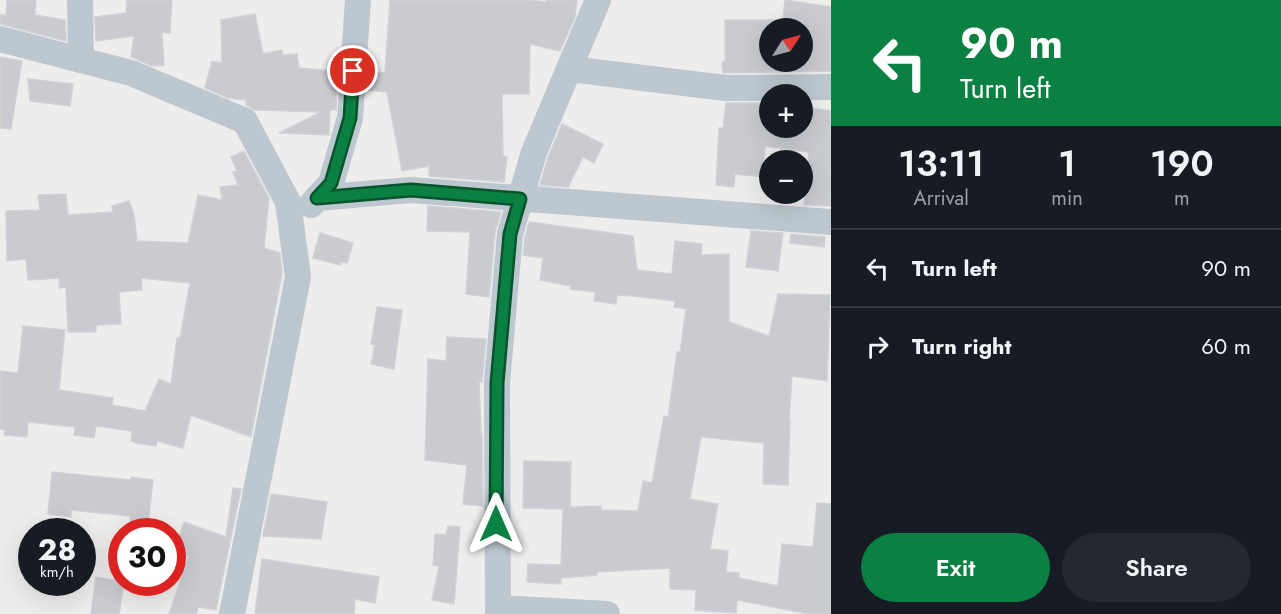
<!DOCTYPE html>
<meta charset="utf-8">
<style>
body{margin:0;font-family:Jost,sans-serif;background:#242831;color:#f1f3f6;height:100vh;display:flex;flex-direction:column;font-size:22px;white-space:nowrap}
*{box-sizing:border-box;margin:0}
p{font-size:20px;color:#9ea1a6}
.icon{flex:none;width:33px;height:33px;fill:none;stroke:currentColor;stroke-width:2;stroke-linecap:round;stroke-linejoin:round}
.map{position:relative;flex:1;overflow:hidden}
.side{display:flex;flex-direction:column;background:#171b24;width:450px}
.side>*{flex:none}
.guide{background:#0b8043;color:#fff;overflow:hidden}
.needle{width:39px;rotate:54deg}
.tools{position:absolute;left:759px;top:18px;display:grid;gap:12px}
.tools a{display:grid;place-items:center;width:54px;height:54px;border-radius:50%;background:#171b24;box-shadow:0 6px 24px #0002;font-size:30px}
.speed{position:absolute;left:18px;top:518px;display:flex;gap:12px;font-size:30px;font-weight:700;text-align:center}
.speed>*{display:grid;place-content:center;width:78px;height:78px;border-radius:50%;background:#171b24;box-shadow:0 6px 24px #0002;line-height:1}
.speed small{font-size:15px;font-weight:400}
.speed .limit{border:9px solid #d22;background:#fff;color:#111}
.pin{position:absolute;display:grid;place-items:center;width:51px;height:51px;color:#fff;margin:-26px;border:3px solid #fff;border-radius:50%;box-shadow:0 2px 6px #0007}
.me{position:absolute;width:66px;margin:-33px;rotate:0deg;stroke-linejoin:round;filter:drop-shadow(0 0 4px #0008)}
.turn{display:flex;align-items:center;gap:21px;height:126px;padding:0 30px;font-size:27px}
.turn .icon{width:78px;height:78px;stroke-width:2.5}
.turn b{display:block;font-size:42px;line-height:51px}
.eta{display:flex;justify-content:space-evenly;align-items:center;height:102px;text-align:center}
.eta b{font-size:36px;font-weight:600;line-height:42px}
.primary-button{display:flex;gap:12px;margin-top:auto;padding:12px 30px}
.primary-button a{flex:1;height:69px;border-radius:36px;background:#0b8043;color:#fff;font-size:24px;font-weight:600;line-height:69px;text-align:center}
.primary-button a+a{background:#242831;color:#f1f3f6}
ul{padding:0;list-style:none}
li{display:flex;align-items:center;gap:18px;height:78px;padding:0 30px;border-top:2px solid #363941}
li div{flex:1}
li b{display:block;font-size:22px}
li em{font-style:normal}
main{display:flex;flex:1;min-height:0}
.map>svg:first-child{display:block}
.building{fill:#c9cbd1;stroke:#d0d2d8;stroke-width:1.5;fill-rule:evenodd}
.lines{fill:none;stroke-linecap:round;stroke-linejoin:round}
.minor{stroke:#bcc7cf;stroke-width:26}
.route-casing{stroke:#07532c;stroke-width:15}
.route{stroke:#0b8043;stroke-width:10}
</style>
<main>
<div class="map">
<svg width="831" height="614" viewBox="0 0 831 614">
<rect width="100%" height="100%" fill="#efecec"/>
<g class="building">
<polygon points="7,0 36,0 35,15 65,20 66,41 0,24 0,15 6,15"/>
<polygon points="127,0 172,0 170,33 162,32 164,65 152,66 131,57 134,36 96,41 95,17 126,13"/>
<polygon points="390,0 527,0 546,2 547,0 577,0 575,17 560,51 530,44 529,94 502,94 503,156 507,157 504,182 429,176 429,166 402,171 387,92 367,90 368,71 385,73"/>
<path d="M785,0L831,7V71L723,73L722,62H725V20H783ZM770,28H802V62H770Z"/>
<polygon points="255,14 263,54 282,50 282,55 297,54 299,68 334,71 334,67 338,67 336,110 330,110 329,135 279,133 321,112 254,110 246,105 246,100 228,98 205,88 212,61 222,63 221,20"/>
<polygon points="0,57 22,61 11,129 0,128"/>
<polygon points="28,79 73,84 70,106 30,101"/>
<polygon points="726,103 770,103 770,128 809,128 812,108 831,111 831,206 804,205 809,152 765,146 763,177 735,174 734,187 716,185 719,128 723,128"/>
<polygon points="562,124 603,144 594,163 583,157 568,187 540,185 548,157"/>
<polygon points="244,151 269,198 264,248 280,253 282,273 251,437 191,415 183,448 157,441 156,446 135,443 135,442 131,441 132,431 96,426 94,438 74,435 75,427 28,422 27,437 4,435 5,430 0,429 0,371 18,373 23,326 65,330 59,390 113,398 112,405 145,411 159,379 171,384 177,338 180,338 190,283 141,278 142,290 119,292 121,324 96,325 96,332 68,332 66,287 59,288 59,278 28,280 26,259 7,261 6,211 40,210 38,195 66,194 68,215 113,212 112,206 129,201 134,215 137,241 188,243 198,195 222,200 220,187 238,185 233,172 237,171 231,157"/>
<polygon points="428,206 501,212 495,232 489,297 466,294 470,232 427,231"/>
<polygon points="529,222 633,236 637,270 672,274 675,241 702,244 701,255 729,254 729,322 769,336 778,294 830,295 827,381 792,376 789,419 790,419 788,485 763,484 764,443 701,437 690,499 718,504 710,549 728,551 726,572 739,573 739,578 778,586 782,544 813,547 817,503 831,504 831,614 809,614 737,600 736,613 695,610 696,590 670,589 670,568 597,572 597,575 561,578 561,584 527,582 528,564 561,565 563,509 523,508 524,461 571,462 570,507 601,506 601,510 638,511 643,481 652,483 664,416 668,417 677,352 680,352 686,309 674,307 675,301 633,296 617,295 616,304 594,301 595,292 570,289 571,286 540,280 543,258 523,255 525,237"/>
<polygon points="751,231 783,233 778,271 746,267"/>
<polygon points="320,233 353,243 347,263 341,262 340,265 313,258"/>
<polygon points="791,234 825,237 824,247 790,243"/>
<polygon points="377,307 402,310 394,369 371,364 375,345 371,344"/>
<polygon points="447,337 486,339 482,382 479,382 481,434 482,434 483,506 463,504 467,465 425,460 428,359 446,361"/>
<polygon points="52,472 131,480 131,477 153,480 148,525 130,524 130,516 71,510 71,517 48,514"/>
<polygon points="233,488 241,489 216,610 198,607 196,614 169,614 189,556 174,551 184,522 226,537"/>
<polygon points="271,494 327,502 321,539 263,536"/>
<polygon points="448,526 460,527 454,604 432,600 439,566 433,565 435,534 446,535"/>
<polygon points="262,559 379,577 375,603 355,599 354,614 255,614"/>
<polygon points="96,577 124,582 119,614 91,614"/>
</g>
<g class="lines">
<g class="minor">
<polyline points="80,0 81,60"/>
<polyline points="0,39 131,73 245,121 288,202 298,277 232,614"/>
<polyline points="570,69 725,88 831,87"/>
<polyline points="317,198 411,190 831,222"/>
<polyline points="311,205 331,183 350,118 358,0"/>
<polyline points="498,608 607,614"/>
<polyline points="498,614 497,383 510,234 534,152 598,0"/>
</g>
</g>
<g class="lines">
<g class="route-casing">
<polyline id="route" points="353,71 350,118 331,183 317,198 411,190 520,199 510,234 497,383 496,524"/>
</g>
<use href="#route" class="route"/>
</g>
</svg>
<div class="tools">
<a><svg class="needle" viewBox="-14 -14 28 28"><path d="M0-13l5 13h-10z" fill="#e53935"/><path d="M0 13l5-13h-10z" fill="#9ea1a6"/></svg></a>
<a>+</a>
<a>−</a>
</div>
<div class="speed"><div>28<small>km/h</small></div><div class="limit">30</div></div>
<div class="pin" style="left:353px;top:71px;background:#d93025"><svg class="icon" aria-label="arrive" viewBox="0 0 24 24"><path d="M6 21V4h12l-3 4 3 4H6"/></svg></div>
<svg class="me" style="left:496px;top:524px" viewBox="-20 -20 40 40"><path d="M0-17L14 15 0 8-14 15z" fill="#0b8043" stroke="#fff" stroke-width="4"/></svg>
</div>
<section class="side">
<div class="guide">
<div class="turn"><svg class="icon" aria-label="left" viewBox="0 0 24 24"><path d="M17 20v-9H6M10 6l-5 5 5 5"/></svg><div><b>90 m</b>Turn left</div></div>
</div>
<div class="eta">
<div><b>13:11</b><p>Arrival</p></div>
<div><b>1</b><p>min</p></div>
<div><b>190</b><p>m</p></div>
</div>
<ul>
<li><svg class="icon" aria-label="left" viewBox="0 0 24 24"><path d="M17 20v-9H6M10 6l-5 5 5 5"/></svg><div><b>Turn left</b></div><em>90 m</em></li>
<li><svg class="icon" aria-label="right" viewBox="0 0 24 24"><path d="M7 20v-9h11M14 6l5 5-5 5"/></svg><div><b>Turn right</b></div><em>60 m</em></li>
</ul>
<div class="primary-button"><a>Exit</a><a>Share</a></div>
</section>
</main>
